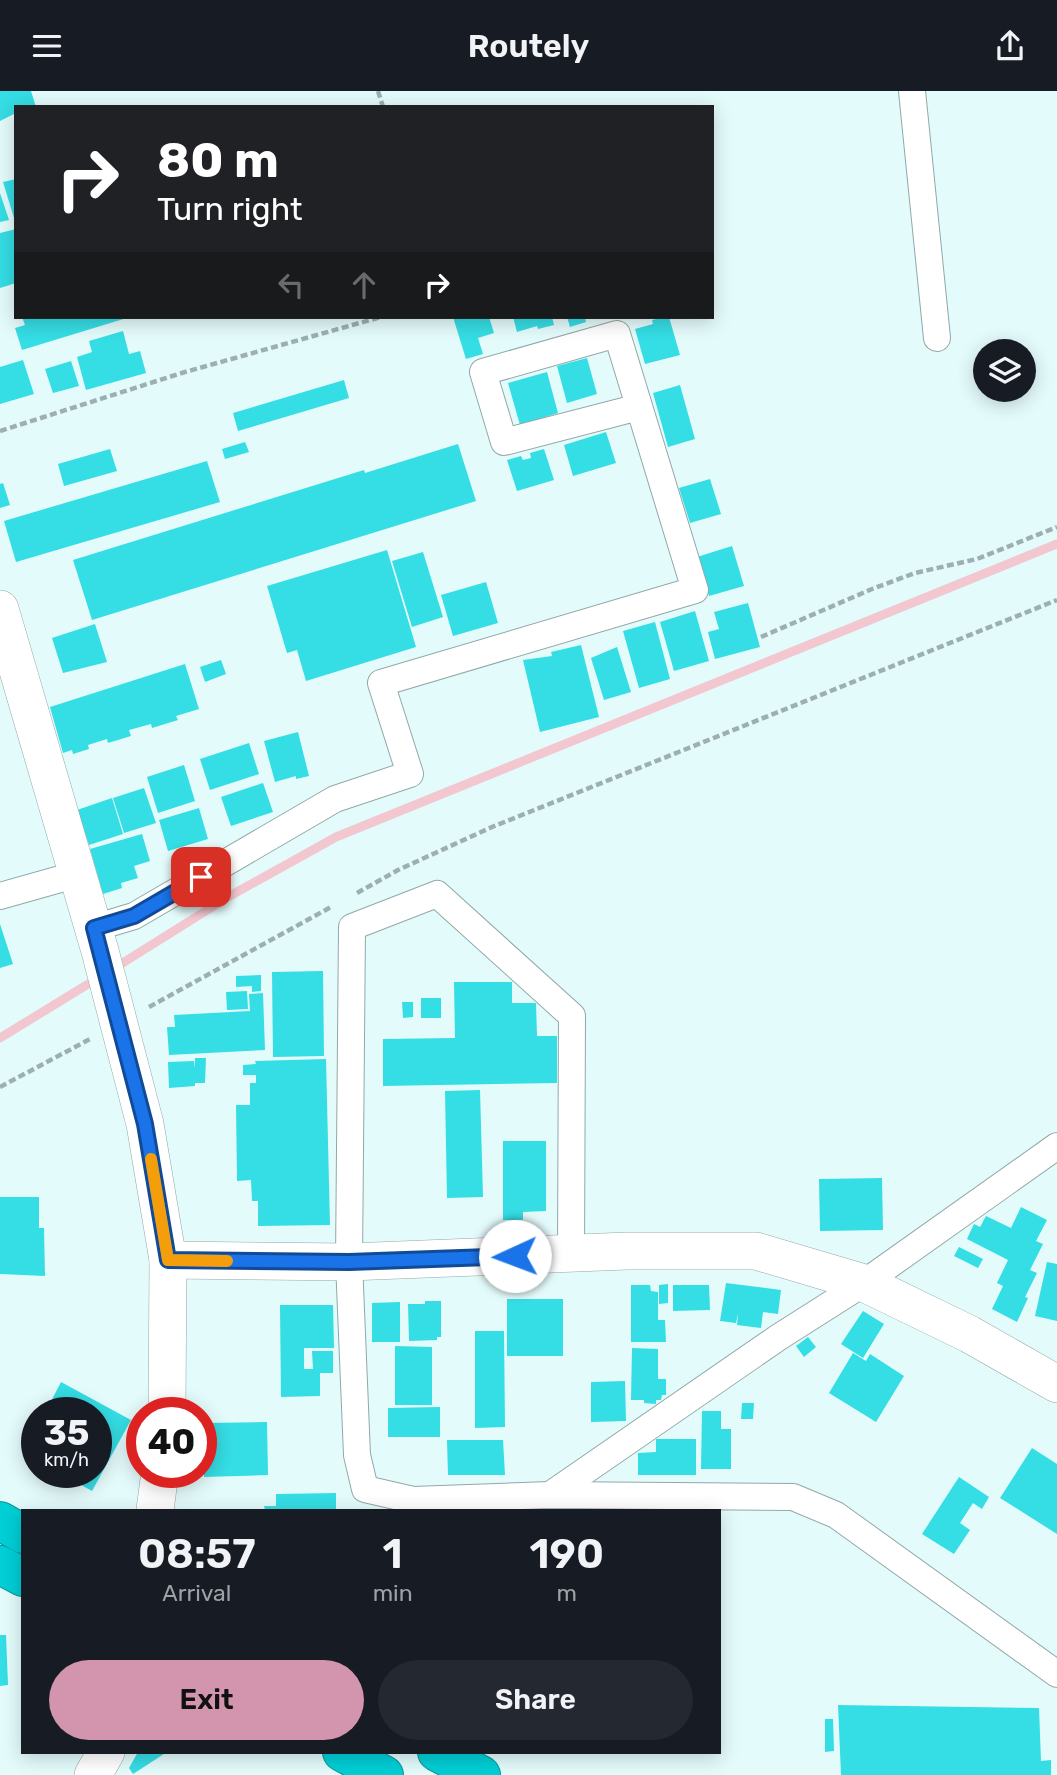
<!DOCTYPE html>
<style>
body{margin:0;font-family:Rubik,sans-serif;background:#242831;color:#f1f3f6;height:100vh;display:flex;flex-direction:column;font-size:26px;white-space:nowrap}
*{box-sizing:border-box;margin:0}
p{font-size:23px;color:#9ea1a6}
.icon{flex:none;width:38px;height:38px;fill:none;stroke:currentColor;stroke-width:2;stroke-linecap:round;stroke-linejoin:round}
.map{position:relative;flex:1;overflow:hidden}
.panel{position:absolute;left:21px;top:1418px;width:700px;height:245px;display:flex;flex-direction:column;background:#171b24;border-radius:0px;box-shadow:0 4px 18px #0003}
.panel>*{flex:none}
.top-card{position:absolute;left:14px;top:14px;width:700px;height:214px;border-radius:0px;box-shadow:0 4px 18px #0003;background:#202124;color:#fff;overflow:hidden}
.controls{position:absolute;left:973px;top:248px;display:grid;gap:14px}
.controls a{display:grid;place-items:center;width:63px;height:63px;border-radius:50%;background:#171b24;box-shadow:0 4px 18px #0003;font-size:35px}
.speed{position:absolute;left:21px;top:1306px;display:flex;gap:14px;font-size:35px;font-weight:700;text-align:center}
.speed>*{display:grid;place-content:center;width:91px;height:91px;border-radius:50%;background:#171b24;box-shadow:0 4px 18px #0003;line-height:1}
.speed small{font-size:18px;font-weight:400}
.speed .limit{border:10px solid #d22;background:#fff;color:#111}
.pin{position:absolute;display:grid;place-items:center;width:60px;height:60px;color:#fff;margin:-30px;border-radius:14px;box-shadow:0 4px 10px #0006}
.me{position:absolute;width:77px;margin:-38px;rotate:268deg;stroke-linejoin:round;filter:drop-shadow(0 0 5px #0008)}
.turn{display:flex;align-items:center;gap:24px;height:147px;padding:0 28px;font-size:32px}
.turn .icon{width:91px;height:91px;stroke-width:2.5}
.turn b{display:block;font-size:49px;line-height:60px}
.lanes{display:flex;align-items:center;height:66px;padding:0 28px;background:#0003;justify-content:center;gap:35px;direction:ltr}
.lanes .off{opacity:.35}
.eta{display:flex;justify-content:space-evenly;align-items:center;height:119px;text-align:center}
.eta b{font-size:42px;font-weight:600;line-height:49px}
.action{display:flex;gap:14px;margin-top:auto;padding:14px 28px}
.action a{flex:1;height:80px;border-radius:42px;background:#d394ae;color:#111;font-size:28px;font-weight:600;line-height:80px;text-align:center}
.action a+a{background:#242831;color:#f1f3f6}
header{display:flex;justify-content:space-between;align-items:center;height:91px;padding:0 28px;background:#171b24;font-size:32px;font-weight:600}
.map>svg:first-child{display:block}
.lines{fill:none;stroke-linecap:round;stroke-linejoin:round}
.stream{stroke:#f3c7d0;stroke-width:9}
.building{fill:#35dde4}
.street-casing{stroke:#92a8a8;stroke-width:28}
.secondary-casing{stroke:#92a8a8;stroke-width:38}
.highway-casing{stroke:#0d959a;stroke-width:40}
.path{stroke:#9dafb0;stroke-width:4.5;stroke-dasharray:7 3.5;stroke-linecap:butt}
.street{stroke:#fff;stroke-width:26}
.secondary{stroke:#fff;stroke-width:37}
.highway{stroke:#01ced5;stroke-width:38}
.route-casing{stroke:#114b97;stroke-width:18}
.route{stroke:#1a73e8;stroke-width:12}
.slow{stroke:#f59e0b;stroke-width:12}
</style>
<header><svg class="icon" aria-label="menu" viewBox="0 0 24 24"><path d="M4 6h16M4 12h16M4 18h16"/></svg>Routely<svg class="icon" aria-label="share" viewBox="0 0 24 24"><path d="M12 15V3M7 8l5-5 5 5M5 13v7h14v-7"/></svg></header>
<div class="map">
<svg width="1057" height="1684" viewBox="0 0 1057 1684">
<rect width="100%" height="100%" fill="#e4fbfc"/>
<g class="lines">
<g class="stream">
<polyline points="113,878 228,806 336,746 1057,453"/>
<polyline points="0,947 98,887"/>
</g>
</g>
<g class="building">
<polygon points="0,0 31,0 36,16 16,16 16,22 0,30"/>
<polygon points="16,88 16,127 14,127 3,91"/>
<polygon points="0,102 9,129 0,131"/>
<polygon points="16,138 16,192 0,197 0,142"/>
<polygon points="22,226 130,226 22,259 15,237 25,234"/>
<polygon points="453,226 489,226 494,242 478,247 483,263 466,268"/>
<polygon points="513,226 552,226 554,234 538,238 537,235 517,241"/>
<polygon points="567,226 585,226 586,231 570,236"/>
<polygon points="665,226 669,226 680,264 645,273 635,238 653,233 652,229"/>
<polygon points="123,240 129,263 140,260 146,282 86,299 77,266 92,261 89,250"/>
<polygon points="587,267 597,303 567,312 557,275"/>
<polygon points="23,269 34,303 0,313 0,276"/>
<polygon points="71,270 79,295 53,302 45,278"/>
<polygon points="547,281 558,322 520,334 508,292"/>
<polygon points="344,289 349,307 238,340 233,322"/>
<polygon points="680,294 695,348 668,356 653,302"/>
<polygon points="606,341 616,372 573,385 564,354"/>
<polygon points="245,351 249,361 225,368 222,358"/>
<polygon points="458,353 476,410 92,529 73,469 364,379 365,382"/>
<polygon points="110,358 117,380 64,395 58,373"/>
<polygon points="544,358 554,389 517,400 507,369 521,365 523,369 531,367 530,362"/>
<polygon points="207,370 220,411 16,471 4,430"/>
<polygon points="710,388 721,423 690,432 679,397"/>
<polygon points="3,392 10,414 0,417 0,393"/>
<polygon points="732,455 744,495 709,505 697,466"/>
<polygon points="387,459 416,556 306,590 297,559 287,562 267,495"/>
<polygon points="423,461 443,526 412,536 392,470"/>
<polygon points="486,491 498,532 453,545 441,504"/>
<polygon points="748,512 760,556 715,568 708,541 719,538 714,521"/>
<polygon points="695,520 709,570 674,580 660,531"/>
<polygon points="655,531 670,588 639,597 623,540"/>
<polygon points="95,533 107,571 63,582 52,547"/>
<polygon points="581,554 599,626 540,641 523,569 552,565 551,561"/>
<polygon points="617,556 631,601 604,609 591,567"/>
<polygon points="221,569 226,583 205,591 200,576"/>
<polygon points="185,573 199,618 176,625 178,629 152,637 151,633 129,639 131,645 108,652 107,648 88,654 89,658 73,663 72,659 63,662 50,616"/>
<polygon points="298,641 309,685 296,688 296,685 275,691 264,650"/>
<polygon points="249,652 259,683 210,699 200,668"/>
<polygon points="184,674 195,710 158,722 147,686"/>
<polygon points="263,692 273,721 231,735 221,706"/>
<polygon points="144,697 156,732 124,742 113,707"/>
<polygon points="112,707 123,743 89,754 77,719"/>
<polygon points="199,717 208,748 168,760 159,729"/>
<polygon points="142,743 150,770 134,775 138,787 121,792 122,797 103,803 90,758"/>
<polygon points="0,833 13,873 0,877"/>
<polygon points="323,880 324,965 273,966 272,881"/>
<polygon points="261,884 261,900 252,901 252,895 236,896 236,885"/>
<polygon points="454,891 512,891 512,912 536,912 537,945 557,945 557,992 383,995 383,948 455,947"/>
<polygon points="247,900 248,918 227,919 226,901"/>
<polygon points="263,902 265,959 169,964 167,936 175,936 174,924 250,920 249,903"/>
<rect x="421" y="907" width="20" height="20"/>
<polygon points="402,911 413,911 413,926 403,927"/>
<polygon points="195,967 206,967 205,992 195,992 195,995 169,997 168,971 194,970 195,977"/>
<polygon points="326,968 330,1134 258,1135 258,1110 252,1110 251,1089 237,1090 236,1014 250,1014 250,992 256,992 256,984 243,984 243,974 256,973 255,970"/>
<polygon points="480,999 483,1106 447,1107 445,1000"/>
<polygon points="503,1050 546,1050 546,1120 523,1121 523,1129 503,1129"/>
<polygon points="882,1087 883,1139 820,1140 819,1088"/>
<polygon points="0,1106 39,1106 39,1137 44,1137 45,1185 0,1183"/>
<polygon points="1021,1116 1047,1129 1036,1150 1043,1153 1030,1179 1037,1182 1025,1206 1028,1207 1017,1231 992,1218 1003,1195 997,1192 1008,1169 967,1148 974,1133 980,1136 986,1125 1011,1137"/>
<polygon points="959,1156 983,1168 978,1177 954,1165"/>
<polygon points="1047,1171 1057,1173 1057,1230 1035,1225"/>
<polygon points="726,1192 781,1199 778,1223 763,1221 761,1237 737,1234 738,1222 736,1232 720,1230"/>
<polygon points="668,1193 668,1212 659,1213 659,1194"/>
<polygon points="631,1194 650,1194 651,1200 658,1201 658,1229 665,1229 666,1251 631,1251"/>
<polygon points="673,1194 709,1194 710,1219 673,1220"/>
<rect x="507" y="1208" width="56" height="57"/>
<polygon points="425,1210 441,1210 441,1246 437,1246 437,1249 409,1250 408,1213 425,1213"/>
<polygon points="400,1211 400,1251 372,1251 372,1212"/>
<polygon points="280,1214 333,1214 334,1257 304,1257 304,1278 313,1278 312,1260 333,1260 333,1282 320,1282 320,1305 281,1306"/>
<polygon points="863,1220 884,1233 863,1267 841,1253"/>
<polygon points="475,1240 504,1240 505,1336 475,1337"/>
<polygon points="808,1246 816,1256 804,1266 796,1255"/>
<polygon points="395,1255 432,1256 432,1314 395,1314"/>
<polygon points="632,1257 658,1258 658,1288 666,1288 666,1304 662,1304 661,1309 656,1309 656,1313 644,1312 644,1309 631,1309"/>
<polygon points="853,1262 866,1270 870,1263 904,1285 876,1331 829,1302"/>
<polygon points="625,1290 626,1330 591,1331 591,1291"/>
<polygon points="61,1291 131,1329 92,1400 58,1381 96,1381 96,1321 46,1320"/>
<polygon points="742,1312 754,1312 753,1328 741,1328"/>
<polygon points="440,1316 440,1346 388,1346 388,1317"/>
<polygon points="702,1320 721,1320 721,1338 731,1338 731,1378 701,1378"/>
<polygon points="267,1331 268,1384 204,1386 204,1332"/>
<polygon points="656,1348 696,1348 696,1384 638,1384 638,1362 656,1361"/>
<polygon points="447,1349 503,1349 505,1384 448,1384"/>
<polygon points="1032,1357 1057,1373 1057,1443 1000,1407"/>
<polygon points="959,1386 989,1406 982,1418 973,1412 960,1432 970,1439 954,1463 922,1443"/>
<polygon points="336,1402 336,1419 265,1419 264,1415 276,1415 276,1403"/>
<polygon points="0,1544 6,1544 8,1594 0,1595"/>
<polygon points="838,1614 1039,1617 1041,1670 1051,1669 1051,1684 841,1684"/>
<polygon points="825,1628 833,1628 834,1660 825,1661"/>
<polygon points="138,1661 167,1661 133,1683 129,1677"/>
</g>
<g class="lines">
<g class="street-casing">
<g id="street">
<polyline points="912,0 937,247"/>
<polyline points="0,805 78,783"/>
<polyline points="94,837 134,825 335,708 410,683 381,592 695,499 617,243 483,281 504,351 639,316"/>
<polyline points="571,1162 572,925 437,803 352,836 349,1171 357,1364 365,1398 413,1409 550,1404 793,1406 836,1424 1057,1583"/>
<polyline points="550,1404 779,1246 864,1192 1057,1055"/>
</g>
</g>
<g class="secondary-casing">
<g id="secondary">
<polyline points="0,518 100,860 145,1033 168,1169 167,1321"/>
<polyline points="168,1169 349,1171 627,1160 756,1160 864,1192 969,1243 1057,1293"/>
<polyline points="155,1419 160,1381"/>
<polyline points="93,1684 106,1661"/>
</g>
</g>
<g class="highway-casing">
<g id="highway">
<polyline points="0,1430 23,1443"/>
<polyline points="0,1474 23,1486"/>
<polyline points="342,1661 384,1684"/>
<polyline points="437,1661 481,1684"/>
</g>
</g>
<g class="path">
<polyline points="378,0 383,16"/>
<polyline points="0,340 185,281 381,226"/>
<polyline points="761,546 872,498 915,482 977,468 1057,436"/>
<polyline points="357,802 398,779 492,736 1057,509"/>
<polyline points="149,916 331,816"/>
<polyline points="0,996 92,947"/>
</g>
<use href="#street" class="street"/>
<use href="#secondary" class="secondary"/>
<use href="#highway" class="highway"/>
</g>
<g class="lines">
<g class="route-casing">
<polyline id="route" points="201,786 134,825 94,837 145,1033 168,1169 349,1171 515,1165"/>
</g>
<use href="#route" class="route"/>
<polyline class="slow" points="151,1068 168,1169 227,1170"/>
</g>
</svg>
<div class="controls">
<a><svg class="icon" aria-label="layers" viewBox="0 0 24 24"><path d="M12 4l9 5-9 5-9-5zM3 14l9 5 9-5"/></svg></a>
</div>
<div class="speed"><div>35<small>km/h</small></div><div class="limit">40</div></div>
<div class="pin" style="left:201px;top:786px;background:#d93025"><svg class="icon" aria-label="arrive" viewBox="0 0 24 24"><path d="M6 21V4h12l-3 4 3 4H6"/></svg></div>
<svg class="me" style="left:515px;top:1165px" viewBox="-20 -20 40 40"><circle r="19" fill="#fff"/><path d="M0-13L10 11 0 6-10 11z" fill="#1a73e8"/></svg>
<div class="top-card">
<div class="turn"><svg class="icon" aria-label="right" viewBox="0 0 24 24"><path d="M7 20v-9h11M14 6l5 5-5 5"/></svg><div><b>80 m</b>Turn right</div></div>
<div class="lanes"><svg class="icon off" aria-label="left" viewBox="0 0 24 24"><path d="M17 20v-9H6M10 6l-5 5 5 5"/></svg><svg class="icon off" aria-label="ahead" viewBox="0 0 24 24"><path d="M12 20V5M6 11l6-6 6 6"/></svg><svg class="icon" aria-label="right" viewBox="0 0 24 24"><path d="M7 20v-9h11M14 6l5 5-5 5"/></svg></div>
</div>
<section class="panel">
<div class="eta">
<div><b>08:57</b><p>Arrival</p></div>
<div><b>1</b><p>min</p></div>
<div><b>190</b><p>m</p></div>
</div>
<div class="action"><a>Exit</a><a>Share</a></div>
</section>
</div>
